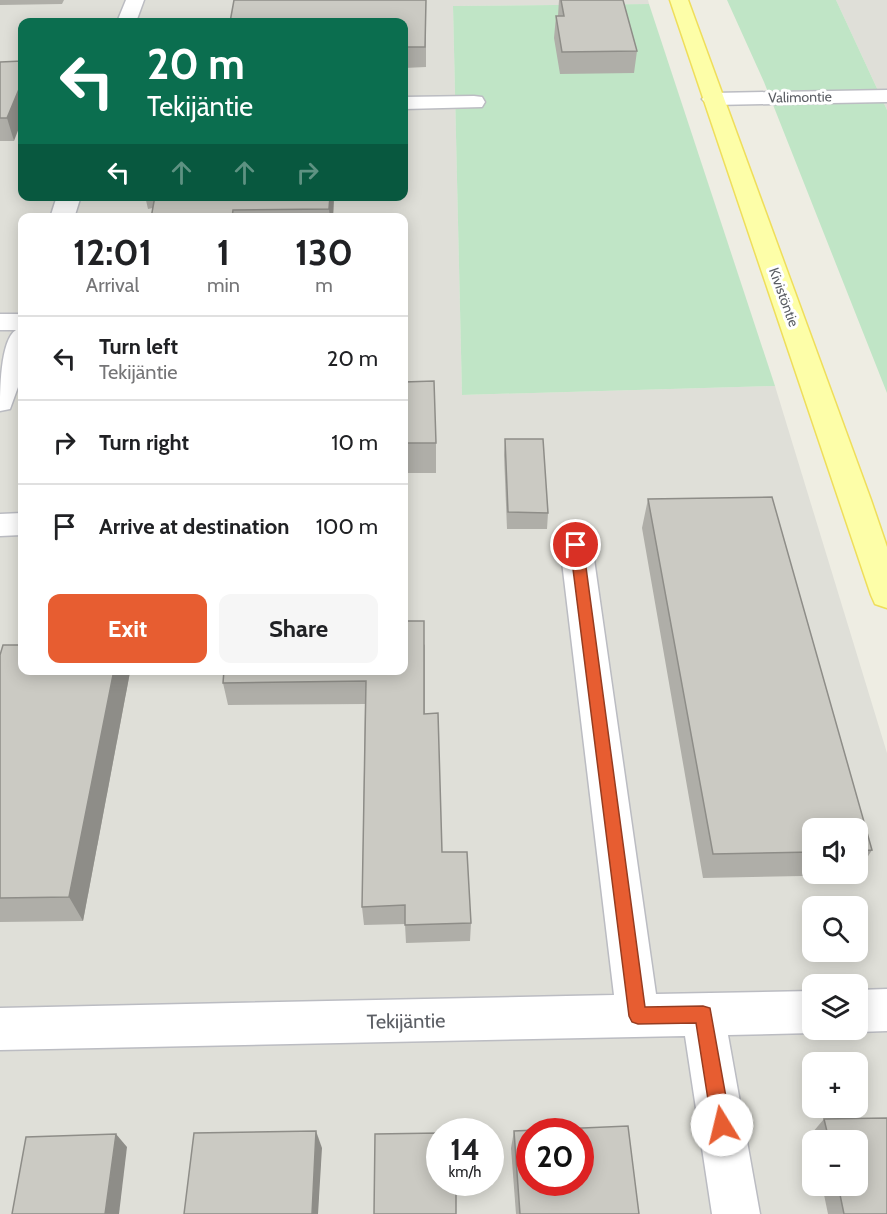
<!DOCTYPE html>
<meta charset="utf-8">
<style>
body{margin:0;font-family:Cabin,sans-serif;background:#f6f6f6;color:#202124;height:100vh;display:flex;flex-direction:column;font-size:22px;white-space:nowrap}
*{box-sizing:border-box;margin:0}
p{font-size:20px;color:#757577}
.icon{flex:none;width:33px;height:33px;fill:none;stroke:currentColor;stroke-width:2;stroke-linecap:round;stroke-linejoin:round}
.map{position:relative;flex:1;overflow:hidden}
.drawer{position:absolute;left:18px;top:213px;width:390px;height:462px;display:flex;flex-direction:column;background:#fff;border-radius:12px;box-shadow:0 3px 15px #0003}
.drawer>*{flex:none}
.top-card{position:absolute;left:18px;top:18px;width:390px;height:183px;border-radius:12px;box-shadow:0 3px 15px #0003;background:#0b6e4f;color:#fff;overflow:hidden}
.fabs{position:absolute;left:802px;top:818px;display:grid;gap:12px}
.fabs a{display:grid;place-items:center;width:66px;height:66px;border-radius:12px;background:#fff;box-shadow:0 3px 15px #0003;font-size:30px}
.speed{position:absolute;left:426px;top:1118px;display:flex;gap:12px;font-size:30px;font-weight:700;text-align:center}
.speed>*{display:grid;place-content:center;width:78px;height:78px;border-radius:50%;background:#fff;box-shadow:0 3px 15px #0003;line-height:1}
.speed small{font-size:15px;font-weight:400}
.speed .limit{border:9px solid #d22;background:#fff;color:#111}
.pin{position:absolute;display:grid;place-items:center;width:51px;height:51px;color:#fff;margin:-26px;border:3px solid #fff;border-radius:50%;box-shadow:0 2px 6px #0007}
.me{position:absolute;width:66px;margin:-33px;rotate:351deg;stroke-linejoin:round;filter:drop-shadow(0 0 4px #0008)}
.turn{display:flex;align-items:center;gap:21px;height:126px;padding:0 30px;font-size:27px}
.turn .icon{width:78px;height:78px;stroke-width:2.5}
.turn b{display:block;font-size:42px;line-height:51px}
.lanes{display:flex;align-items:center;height:57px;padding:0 30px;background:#0003;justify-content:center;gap:30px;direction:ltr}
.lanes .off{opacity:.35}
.eta{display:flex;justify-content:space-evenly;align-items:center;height:102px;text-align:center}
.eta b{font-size:36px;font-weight:800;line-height:42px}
.primary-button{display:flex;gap:12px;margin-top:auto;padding:12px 30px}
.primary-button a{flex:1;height:69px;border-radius:12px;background:#e75d31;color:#fff;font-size:24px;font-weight:800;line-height:69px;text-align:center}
.primary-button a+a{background:#f6f6f6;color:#202124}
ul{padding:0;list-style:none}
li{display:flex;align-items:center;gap:18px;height:84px;padding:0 30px;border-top:2px solid #e0e0e0}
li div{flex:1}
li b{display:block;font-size:22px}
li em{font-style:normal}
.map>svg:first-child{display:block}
.industrial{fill:#dfdfd8;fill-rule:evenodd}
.green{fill:#c0e5c6}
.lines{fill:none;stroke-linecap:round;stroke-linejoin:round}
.minor-casing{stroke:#bbbcc2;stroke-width:3}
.major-casing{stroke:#efde5b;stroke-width:3}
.minor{fill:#fff;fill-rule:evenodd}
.major{fill:#fdfea8;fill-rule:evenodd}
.wall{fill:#afaea8}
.shaded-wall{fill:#8e8d88}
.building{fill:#cbcac3;stroke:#8e8d88;stroke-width:1.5;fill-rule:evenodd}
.route{fill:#e75d31;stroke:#963c20;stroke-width:1.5}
.labels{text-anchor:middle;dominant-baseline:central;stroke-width:6;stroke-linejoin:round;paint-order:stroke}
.far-street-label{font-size:14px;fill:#5b5e64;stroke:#fff}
.near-street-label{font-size:20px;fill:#5b5e64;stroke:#fff}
</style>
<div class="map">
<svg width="887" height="1214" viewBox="0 0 887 1214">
<rect width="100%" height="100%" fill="#eeede3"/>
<g class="industrial">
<path d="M0,0H648L649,4L453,6L462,395L775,386L887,753V1214H0ZM22,22H404V196H22ZM22,218H404V670H22ZM813,828H858V873H813ZM813,906H858V951H813ZM813,984H858V1029H813ZM813,1062H858V1107H813ZM440,1131H490V1182H440ZM530,1131H580V1182H530ZM813,1140H858V1185H813Z"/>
<polygon points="836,0 887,0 887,110"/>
</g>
<g class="green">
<polygon points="727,0 836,0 887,110 887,393 764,82"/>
<polygon points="649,4 775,386 462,395 453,6"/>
</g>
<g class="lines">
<g class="minor-casing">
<g id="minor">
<polygon points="126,0 144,0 136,22 117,22"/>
<polygon points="887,90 887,102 713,105 706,103 702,99 706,95 713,93"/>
<polygon points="474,96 482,97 485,102 482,107 404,109 404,97"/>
<polygon points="57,196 81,196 74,218 50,218"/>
<path d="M0,314H22V376L10,409L0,411C0,392 0,340 16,330H0Z"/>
<polygon points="22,513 22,535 0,536 0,514"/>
<polygon points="576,533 587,537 592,545 656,994 813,991 813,1029 823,1029 813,1033 728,1035 760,1214 712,1214 685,1036 0,1050 0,1008 614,995 560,545 565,537"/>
<polygon points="887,989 887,1031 858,1032 850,1029 858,1029 858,990"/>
</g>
</g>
<g class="major-casing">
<polygon id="major" points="670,0 688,0 871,500 887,547 887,608 875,604 871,595"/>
</g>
<use href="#minor" class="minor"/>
<use href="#major" class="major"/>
</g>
<g class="wall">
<polygon points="0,0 64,0 62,4 0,5"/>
<polygon points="426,0 426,67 404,68 404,22"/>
<polygon points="559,0 623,0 637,51 634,73 560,74 554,38 556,16 558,16"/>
<polygon points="0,62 14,141 0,141"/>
<polygon points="145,196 334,196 333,218 151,218 153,208 148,209"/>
<polygon points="404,382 436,443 436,473 404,473"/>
<polygon points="505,439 548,513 547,529 507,529 504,455"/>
<polygon points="772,497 872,850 858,872 858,828 813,828 813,873 857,873 856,875 703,878 642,528 648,499"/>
<polygon points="425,644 425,714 442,852 471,923 470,941 406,943 405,924 364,925 362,907 365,704 228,705 223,683 224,673 212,673 212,670 404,670"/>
<polygon points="0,655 130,672 83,921 0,922"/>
<polygon points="887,1118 887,1214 828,1214 822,1185 858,1185 858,1140 813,1140 812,1133 824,1119"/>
<polygon points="514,1131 639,1214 516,1214 511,1148"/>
</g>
<g class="shaded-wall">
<polygon points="22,82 22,120 14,141 7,118"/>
<polygon points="330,196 334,196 333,218 330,218 329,209"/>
<polygon points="114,670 130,670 130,672 83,921 69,897"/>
<polygon points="316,1131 322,1148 318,1214 312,1214"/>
<polygon points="116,1134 127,1147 119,1214 105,1214"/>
</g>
<g class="building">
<polygon points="234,0 426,0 425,47 404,47 404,22 230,22"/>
<polygon points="561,0 623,0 637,51 562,52 556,16 564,16"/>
<polygon points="22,61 22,82 7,118 0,118 0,62"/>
<polygon points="155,196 330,196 329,209 233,210 232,218 151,218"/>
<polygon points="434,381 436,443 404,443 404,382"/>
<polygon points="505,439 543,439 548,513 508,512"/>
<polygon points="772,497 872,850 858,851 858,828 813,828 813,852 713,854 648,499"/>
<polygon points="404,621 424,621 424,714 438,713 442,852 467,852 471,923 405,925 405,905 362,907 366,681 223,683 224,670 404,670"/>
<polygon points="3,645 22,645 22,670 114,670 69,897 0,898 0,655"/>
<polygon points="887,1118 887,1214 844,1214 838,1185 858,1185 858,1140 829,1140 824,1119"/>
<path d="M628,1126L639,1214H520L514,1131ZM530,1131H580V1182H530Z"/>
<polygon points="316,1131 312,1214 184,1214 194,1133"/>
<polygon points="440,1133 440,1182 456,1182 456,1214 374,1214 375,1134"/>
<polygon points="116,1134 105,1214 12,1214 26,1137"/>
</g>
<polygon class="route" points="576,540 583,545 645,1007 703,1006 710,1008 731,1125 728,1132 722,1135 715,1132 712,1125 696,1023 638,1024 632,1022 629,1016 570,545"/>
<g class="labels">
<g class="far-street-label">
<text transform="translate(800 97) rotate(-1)">Valimontie</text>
<text transform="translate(784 297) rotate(70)">Kivistöntie</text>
</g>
<g class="near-street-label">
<text transform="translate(406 1021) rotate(-1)">Tekijäntie</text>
</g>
</g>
</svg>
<div class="fabs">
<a><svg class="icon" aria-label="sound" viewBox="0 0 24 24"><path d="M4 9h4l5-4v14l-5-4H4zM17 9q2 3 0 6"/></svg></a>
<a><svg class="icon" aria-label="search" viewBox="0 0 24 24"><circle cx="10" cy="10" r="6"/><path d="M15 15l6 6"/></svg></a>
<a><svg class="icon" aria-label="layers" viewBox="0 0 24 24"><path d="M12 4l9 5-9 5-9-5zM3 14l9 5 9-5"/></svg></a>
<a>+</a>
<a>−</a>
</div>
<div class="speed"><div>14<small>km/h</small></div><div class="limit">20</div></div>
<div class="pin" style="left:576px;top:545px;background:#d93025"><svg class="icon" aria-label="arrive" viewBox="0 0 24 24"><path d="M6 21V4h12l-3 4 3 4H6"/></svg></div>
<svg class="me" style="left:722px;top:1125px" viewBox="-20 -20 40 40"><circle r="19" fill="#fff"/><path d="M0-13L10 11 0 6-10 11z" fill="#e75d31"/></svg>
<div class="top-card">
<div class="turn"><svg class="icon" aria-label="left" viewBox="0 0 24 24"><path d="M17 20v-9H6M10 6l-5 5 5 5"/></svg><div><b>20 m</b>Tekijäntie</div></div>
<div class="lanes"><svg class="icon" aria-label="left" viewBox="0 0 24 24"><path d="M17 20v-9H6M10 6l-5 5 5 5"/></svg><svg class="icon off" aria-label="ahead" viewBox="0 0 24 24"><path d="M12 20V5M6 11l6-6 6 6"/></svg><svg class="icon off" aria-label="ahead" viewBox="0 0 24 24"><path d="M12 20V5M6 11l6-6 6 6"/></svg><svg class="icon off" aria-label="right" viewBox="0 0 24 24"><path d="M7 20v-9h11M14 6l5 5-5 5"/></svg></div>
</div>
<section class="drawer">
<div class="eta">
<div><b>12:01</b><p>Arrival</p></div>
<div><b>1</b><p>min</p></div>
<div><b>130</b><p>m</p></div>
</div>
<ul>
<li><svg class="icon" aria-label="left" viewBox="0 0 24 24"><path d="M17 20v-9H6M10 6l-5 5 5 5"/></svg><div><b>Turn left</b><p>Tekijäntie</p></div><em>20 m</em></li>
<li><svg class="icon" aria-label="right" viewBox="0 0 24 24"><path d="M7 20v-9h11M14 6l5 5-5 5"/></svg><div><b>Turn right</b></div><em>10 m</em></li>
<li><svg class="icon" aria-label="arrive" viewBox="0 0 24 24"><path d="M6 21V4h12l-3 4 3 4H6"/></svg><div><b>Arrive at destination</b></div><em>100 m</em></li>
</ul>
<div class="primary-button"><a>Exit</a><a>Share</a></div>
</section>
</div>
